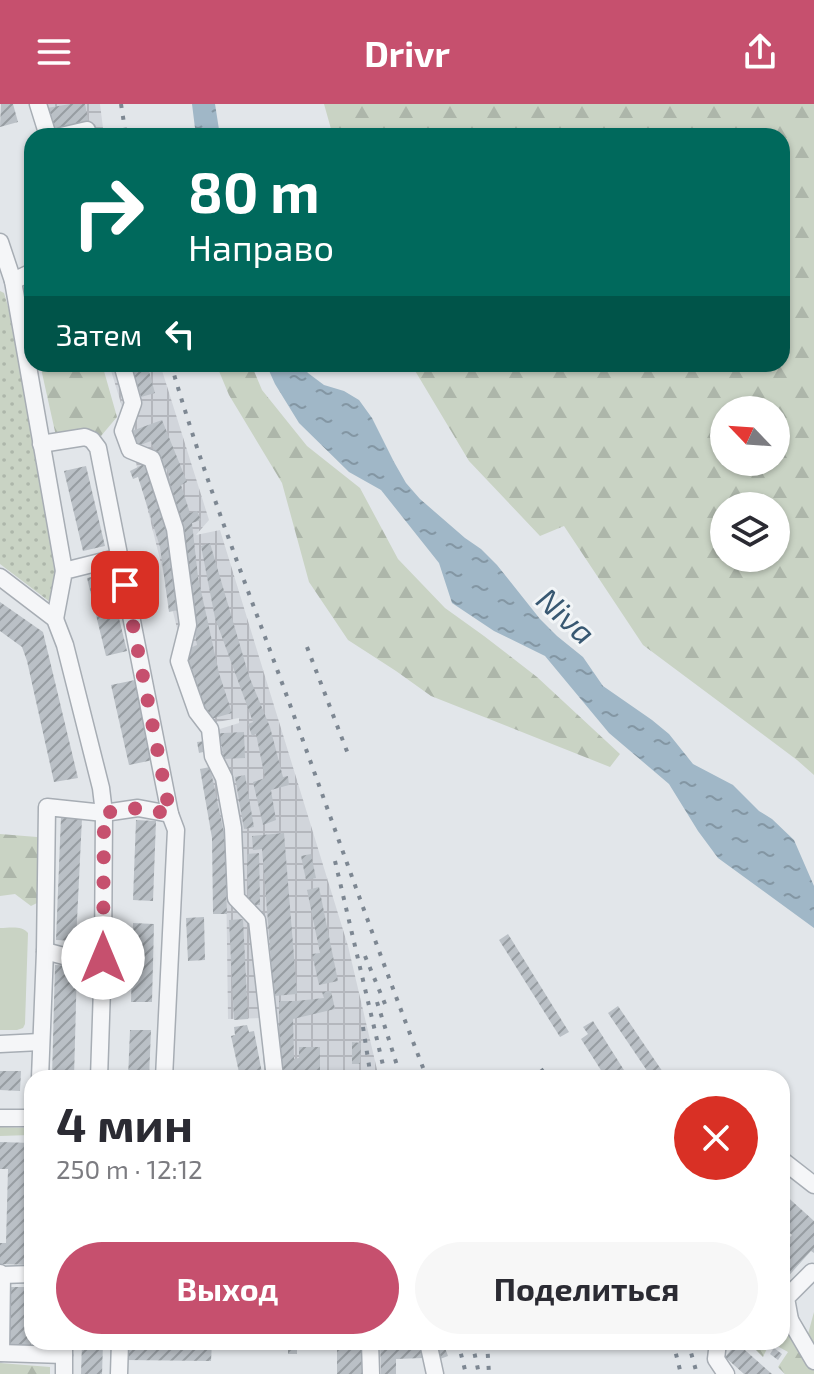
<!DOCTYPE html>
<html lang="ru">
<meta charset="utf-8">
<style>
body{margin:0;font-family:"Exo 2",sans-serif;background:#f7f7f7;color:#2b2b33;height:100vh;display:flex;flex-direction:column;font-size:30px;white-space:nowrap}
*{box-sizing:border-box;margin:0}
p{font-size:26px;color:#7c7c81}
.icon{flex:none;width:44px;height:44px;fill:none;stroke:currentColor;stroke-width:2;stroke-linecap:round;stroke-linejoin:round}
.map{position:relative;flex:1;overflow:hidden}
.side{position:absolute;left:24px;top:966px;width:766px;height:280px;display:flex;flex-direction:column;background:#fff;border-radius:24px;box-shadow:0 2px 6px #0004}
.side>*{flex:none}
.banner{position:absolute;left:24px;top:24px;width:766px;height:244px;border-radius:24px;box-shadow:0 2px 6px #0004;background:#00695c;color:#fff;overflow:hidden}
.needle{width:52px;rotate:295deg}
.controls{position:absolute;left:710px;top:292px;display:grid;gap:16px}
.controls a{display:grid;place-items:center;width:80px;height:80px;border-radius:50%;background:#fff;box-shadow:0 2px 6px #0004;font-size:40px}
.pin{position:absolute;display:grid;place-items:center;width:68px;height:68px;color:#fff;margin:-34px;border-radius:16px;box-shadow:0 4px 12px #0006}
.me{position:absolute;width:88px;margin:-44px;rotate:0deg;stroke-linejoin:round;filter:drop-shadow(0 0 6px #0008)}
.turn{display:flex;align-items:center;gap:28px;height:168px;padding:0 32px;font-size:36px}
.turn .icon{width:104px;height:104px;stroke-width:2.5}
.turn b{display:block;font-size:56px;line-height:68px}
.then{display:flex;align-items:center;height:76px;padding:0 32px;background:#0003;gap:16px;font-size:30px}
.round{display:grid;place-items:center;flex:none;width:84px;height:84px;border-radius:42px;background:#f7f7f7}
.headline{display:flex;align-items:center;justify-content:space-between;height:136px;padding:0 32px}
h1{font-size:48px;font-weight:700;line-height:60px}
.cta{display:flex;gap:16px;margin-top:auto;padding:16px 32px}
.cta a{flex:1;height:92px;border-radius:48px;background:#c6506e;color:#fff;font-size:32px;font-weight:700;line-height:92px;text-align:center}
.cta a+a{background:#f7f7f7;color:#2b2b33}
header{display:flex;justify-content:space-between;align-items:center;height:104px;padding:0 32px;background:#c6506e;color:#fff;font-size:36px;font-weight:700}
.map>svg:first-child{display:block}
.industrial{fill:url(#industrial-grid)}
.green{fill:url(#green-dots)}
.forest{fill:url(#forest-firs);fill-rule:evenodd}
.pitch{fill:#c9d3c4}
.water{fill:url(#water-ripples)}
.building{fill:url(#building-hatch)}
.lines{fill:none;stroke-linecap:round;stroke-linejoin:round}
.minor-casing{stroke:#a7adb4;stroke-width:19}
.minor{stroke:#f5f6f8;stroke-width:16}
.rail{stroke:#7d8792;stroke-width:4;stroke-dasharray:4 8;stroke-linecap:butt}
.route{stroke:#c6506e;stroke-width:14;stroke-dasharray:0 25.2}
.labels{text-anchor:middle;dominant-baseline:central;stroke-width:6;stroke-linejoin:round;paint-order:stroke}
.water-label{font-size:32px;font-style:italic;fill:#385872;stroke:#f2f5f7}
</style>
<header><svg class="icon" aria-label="menu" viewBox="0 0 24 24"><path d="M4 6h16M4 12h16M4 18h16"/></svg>Drivr<svg class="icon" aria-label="share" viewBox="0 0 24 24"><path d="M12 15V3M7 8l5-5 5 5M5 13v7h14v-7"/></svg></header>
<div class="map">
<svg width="814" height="1270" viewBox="0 0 814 1270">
<defs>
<pattern id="industrial-grid" width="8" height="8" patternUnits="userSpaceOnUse" patternTransform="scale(2)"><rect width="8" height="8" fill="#d1d5db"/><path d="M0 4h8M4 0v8" fill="none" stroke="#b4b7bd"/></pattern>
<pattern id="green-dots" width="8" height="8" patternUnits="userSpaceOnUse" patternTransform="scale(2)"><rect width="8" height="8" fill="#c9d3c4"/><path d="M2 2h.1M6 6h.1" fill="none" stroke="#adb6aa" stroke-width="1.8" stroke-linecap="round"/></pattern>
<pattern id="forest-firs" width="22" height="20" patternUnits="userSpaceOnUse" patternTransform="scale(2)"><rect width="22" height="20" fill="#c9d3c4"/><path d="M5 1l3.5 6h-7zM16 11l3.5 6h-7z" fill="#adb6aa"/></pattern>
<pattern id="water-ripples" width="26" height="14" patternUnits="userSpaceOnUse" patternTransform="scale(2)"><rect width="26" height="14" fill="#a0b7c7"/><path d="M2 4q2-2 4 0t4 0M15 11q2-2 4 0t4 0" fill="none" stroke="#8396a3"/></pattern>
<pattern id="building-hatch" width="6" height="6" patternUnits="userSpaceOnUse" patternTransform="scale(2)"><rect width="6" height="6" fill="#bac0c6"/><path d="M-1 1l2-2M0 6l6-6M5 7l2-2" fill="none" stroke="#979da2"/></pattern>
</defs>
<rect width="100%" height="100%" fill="#e2e6ea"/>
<g class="industrial">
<polygon points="32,0 100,0 104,32 42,32"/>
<polygon points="109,260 160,260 209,416 196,431 220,426 348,842 379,974 265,974 260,914 228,915 226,766 204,630 239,619 239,614 201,621 123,306"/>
</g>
<polygon class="green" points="0,187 4,189 29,273 57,485 50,498 0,460"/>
<g class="forest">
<path d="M324,0H814V671L797,656L643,541L564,422L540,432L469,357L411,260H782V32H333ZM724,306H776V358H724ZM724,402H776V454H724Z"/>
<polygon points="40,260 102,260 117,313 101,332 85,327 56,332"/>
<polygon points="216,260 251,260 262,286 307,342 360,384 398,455 445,504 484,532 537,573 620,650 610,663 431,592 396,567 348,536 309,478 282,379 229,291"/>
<polygon points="0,730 37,733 43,737 39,798 31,802 15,790 0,792"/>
<polygon points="0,1023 32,1024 30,1031 0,1032"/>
<polygon points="814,1208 814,1270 785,1270 778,1263 788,1248 770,1238 763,1253 748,1238 782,1238 782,1210 808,1230"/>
<polygon points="0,1259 50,1263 50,1270 0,1270"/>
</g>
<path class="pitch" d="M0,824C9,824 22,821 28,829L25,920L23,924L17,926H0Z"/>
<g class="water">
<polygon points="192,0 215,0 220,32 196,32"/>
<polygon points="266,260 301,260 308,269 324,281 344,287 359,296 372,314 394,358 406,379 420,395 465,434 481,445 497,461 540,515 557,532 583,553 603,582 652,616 669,630 693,660 733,681 759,707 772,715 794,736 814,782 814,824 718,754 698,727 669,680 609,629 545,552 494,527 452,499 439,459 381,386 349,368 299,319 275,280"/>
</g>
<g class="building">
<polygon points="1,0 13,0 18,18 0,23"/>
<polygon points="70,0 85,0 89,20 51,27 47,4"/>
<polygon points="131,260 147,260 155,289 141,293"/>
<polygon points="162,316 187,378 181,381 190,409 197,407 201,416 192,419 198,473 219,569 232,609 211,615 208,607 203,609 185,546 197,541 166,376 170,374 167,365 161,368 151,337 135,343 129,328"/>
<polygon points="146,359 173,437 178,506 169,508 160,443 138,373 133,375 130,367"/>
<polygon points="86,362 105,442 83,447 64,367"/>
<polygon points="210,439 249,572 270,623 283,673 288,672 289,681 271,686 276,716 263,721 253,678 265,674 256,630 252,632 248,620 253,618 215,514 201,442"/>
<polygon points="108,469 127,547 106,552 87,474"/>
<polygon points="0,498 43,528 78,674 54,678 27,557 22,543 0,527"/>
<polygon points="135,576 153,656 129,661 111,581"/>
<polygon points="244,628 245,654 223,655 222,642 215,642 204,630"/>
<polygon points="205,637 207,647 199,649 197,638"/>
<polygon points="210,663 225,734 227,810 213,810 212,734 200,665"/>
<polygon points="245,671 254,723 244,725 235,673"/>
<polygon points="61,713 82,714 76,837 56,836"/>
<polygon points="136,716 156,717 153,797 133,796"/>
<polygon points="284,729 297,890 274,892 262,745 253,746 252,732"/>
<polygon points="259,749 260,801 248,801 247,750"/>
<polygon points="311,750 316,774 306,776 301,752"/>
<polygon points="319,783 338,877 319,881 312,850 320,849 307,786"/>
<polygon points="204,813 205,856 188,857 186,814"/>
<polygon points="243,815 248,915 234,916 229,816"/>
<polygon points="133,819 154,820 152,898 131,898"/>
<polygon points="508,830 569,928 560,933 499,836"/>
<polygon points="55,861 77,862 74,974 52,974"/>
<polygon points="331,887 335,905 293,915 294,955 299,954 299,943 320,943 320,973 280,974 279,897 296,897 324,894 322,888"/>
<polygon points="618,902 667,974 652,974 608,909"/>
<polygon points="593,917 629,974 606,974 581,935 588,930 583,923"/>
<polygon points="247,921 249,928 254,927 262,969 240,973 231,932 235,931 234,923"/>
<polygon points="130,926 151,926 149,974 128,974"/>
<polygon points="352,938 361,939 360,960 352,960"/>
<polygon points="0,967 21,967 20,987 0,986"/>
<polygon points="0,1038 32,1039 32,1161 0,1160 0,1139 6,1139 8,1065 0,1065"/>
<polygon points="782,1088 814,1117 814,1149 811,1147 784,1177 782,1175 782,1142 792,1131 782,1122"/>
<polygon points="9,1183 32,1183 31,1245 8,1245"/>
<polygon points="82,1238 103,1238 102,1270 81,1270"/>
<polygon points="127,1238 212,1238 211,1257 126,1256"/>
<rect x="288" y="1238" width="9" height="12"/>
<rect x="337" y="1238" width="25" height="32"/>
<polygon points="380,1238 422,1238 423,1254 396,1255 396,1270 381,1270"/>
<polygon points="435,1238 443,1238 448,1252 440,1255"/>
<polygon points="737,1239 772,1270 744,1270 725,1253"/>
<polygon points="774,1244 782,1250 778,1256 770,1250"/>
</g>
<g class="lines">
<g class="minor-casing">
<g id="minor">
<polyline points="38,0 48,32"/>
<polyline points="61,32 87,26 88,32"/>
<polyline points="0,138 13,177"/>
<polyline points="32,168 13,177 64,467"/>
<polyline points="122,260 133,299 123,327 130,346 152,355 175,425 188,521 179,557 197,608 210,625 213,652 224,674 233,724 236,794 257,816 275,974"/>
<polyline points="0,473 55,515 65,541 101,684 104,709 103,854 99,974"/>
<polyline points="55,515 64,467 120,453"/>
<polyline points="45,847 75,855 103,854"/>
<polyline points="0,940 40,938"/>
<polyline points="40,974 45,847 47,703 104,709 138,704 170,710 98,344 92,336 85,333 41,340"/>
<polyline points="164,974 176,726 170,710"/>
<polyline points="0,1014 32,1014"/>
<polyline points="782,1056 814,1081"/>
<polyline points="0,1169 2,1171 32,1170"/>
<polyline points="0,1171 2,1171 1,1249"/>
<polyline points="782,1210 790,1216 814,1257"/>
<polyline points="790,1216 786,1194 812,1168"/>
<polyline points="370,1238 371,1270"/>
<polyline points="428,1238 435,1270"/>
<polyline points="718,1238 716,1255 726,1270"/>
<polyline points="0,1249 64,1251"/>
<polyline points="64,1270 64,1238"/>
<polyline points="119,1270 120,1238"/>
</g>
</g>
<use href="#minor" class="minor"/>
<g class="rail">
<polyline points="121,0 126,32"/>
<path d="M171,260C205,378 251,493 293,609C337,731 380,853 427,974"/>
<polyline points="307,543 348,650"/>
<polyline points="335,757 386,974"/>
<polyline points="365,852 388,907"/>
<polyline points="377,898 401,974"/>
<polyline points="363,923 371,974"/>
<polyline points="541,965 548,974"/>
<polyline points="458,1238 466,1270"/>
<polyline points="472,1238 479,1270"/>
<polyline points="487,1238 489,1270"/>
<polyline points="673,1238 681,1270"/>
<polyline points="688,1238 697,1270"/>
</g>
</g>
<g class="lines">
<polyline class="route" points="103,854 104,709 138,704 170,710 125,481"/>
</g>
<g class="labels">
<g class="water-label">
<text transform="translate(567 511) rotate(42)">Niva</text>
</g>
</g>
</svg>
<div class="controls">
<a><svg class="needle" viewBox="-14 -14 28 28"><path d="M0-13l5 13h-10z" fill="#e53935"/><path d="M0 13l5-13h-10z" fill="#7c7c81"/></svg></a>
<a><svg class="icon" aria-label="layers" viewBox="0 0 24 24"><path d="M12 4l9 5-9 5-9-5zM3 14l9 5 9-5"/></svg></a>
</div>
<div class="pin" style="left:125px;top:481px;background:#d93025"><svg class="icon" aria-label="arrive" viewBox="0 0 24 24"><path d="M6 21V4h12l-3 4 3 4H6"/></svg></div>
<svg class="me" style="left:103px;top:854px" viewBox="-20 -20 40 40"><circle r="19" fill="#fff"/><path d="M0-13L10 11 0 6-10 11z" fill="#c6506e"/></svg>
<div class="banner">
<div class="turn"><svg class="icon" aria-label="right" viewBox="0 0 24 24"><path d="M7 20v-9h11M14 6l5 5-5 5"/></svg><div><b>80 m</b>Направо</div></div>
<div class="then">Затем<svg class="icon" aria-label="left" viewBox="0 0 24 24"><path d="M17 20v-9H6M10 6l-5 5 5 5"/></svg></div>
</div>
<section class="side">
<div class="headline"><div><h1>4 мин</h1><p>250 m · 12:12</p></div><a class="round" style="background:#d93025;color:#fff"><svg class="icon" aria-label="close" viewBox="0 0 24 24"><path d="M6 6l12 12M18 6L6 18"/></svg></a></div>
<div class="cta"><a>Выход</a><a>Поделиться</a></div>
</section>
</div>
